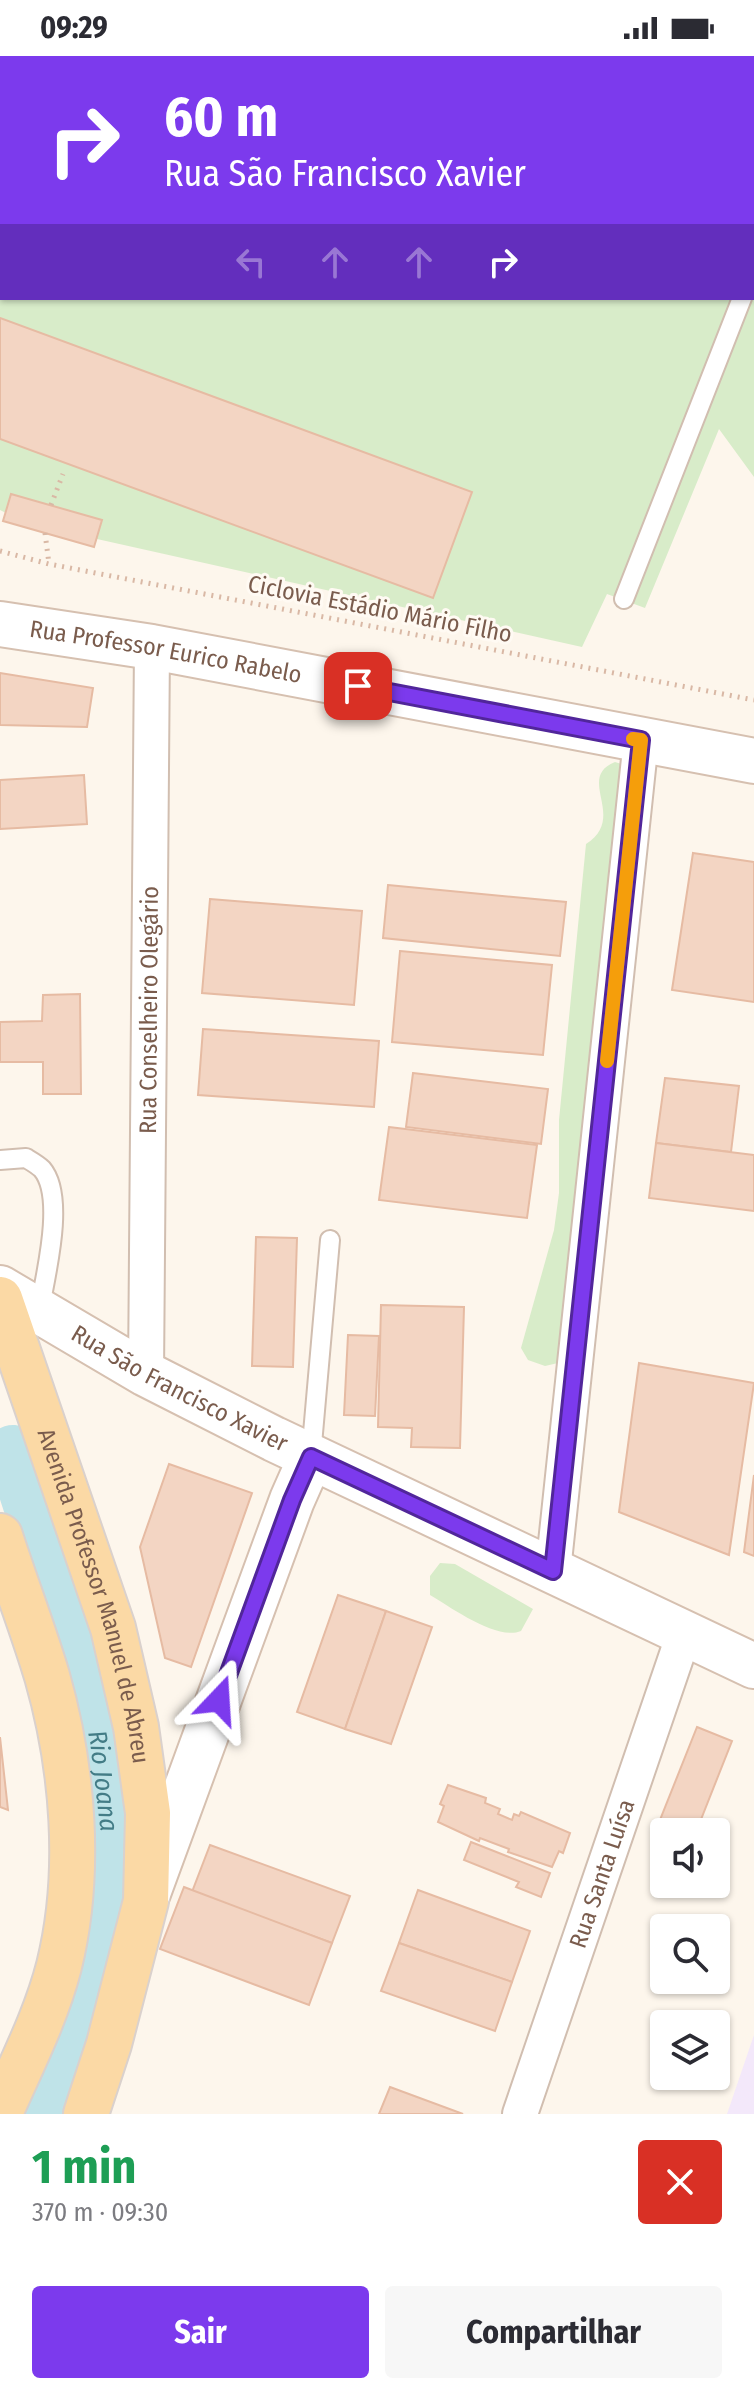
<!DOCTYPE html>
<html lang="pt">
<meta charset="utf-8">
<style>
body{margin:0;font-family:"Fira Sans Condensed",sans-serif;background:#f7f7f7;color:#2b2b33;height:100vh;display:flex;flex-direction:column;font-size:30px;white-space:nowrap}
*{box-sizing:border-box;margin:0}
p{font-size:26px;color:#7c7c81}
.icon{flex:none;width:44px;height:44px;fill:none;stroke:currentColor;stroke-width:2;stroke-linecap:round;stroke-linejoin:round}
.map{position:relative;height:2058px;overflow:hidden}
.drawer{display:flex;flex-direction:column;background:#fff;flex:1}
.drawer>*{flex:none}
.hud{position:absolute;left:0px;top:0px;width:754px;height:244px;box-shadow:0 2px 6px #0004;background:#7c3aed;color:#fff;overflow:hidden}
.buttons{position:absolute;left:650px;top:1762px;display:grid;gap:16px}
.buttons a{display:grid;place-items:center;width:80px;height:80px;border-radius:8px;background:#fff;box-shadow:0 2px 6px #0004;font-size:40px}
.pin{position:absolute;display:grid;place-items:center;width:68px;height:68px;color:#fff;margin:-34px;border-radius:16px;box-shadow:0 4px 12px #0006}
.me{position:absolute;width:88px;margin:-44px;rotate:20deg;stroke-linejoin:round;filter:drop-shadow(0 0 6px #0008)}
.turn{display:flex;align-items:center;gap:28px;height:168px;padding:0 32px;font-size:36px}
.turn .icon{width:104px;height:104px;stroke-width:2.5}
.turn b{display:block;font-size:56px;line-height:68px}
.lanes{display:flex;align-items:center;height:76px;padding:0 32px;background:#0003;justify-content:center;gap:40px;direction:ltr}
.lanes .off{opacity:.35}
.round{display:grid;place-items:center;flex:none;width:84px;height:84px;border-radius:8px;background:#f7f7f7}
.summary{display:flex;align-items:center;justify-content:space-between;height:136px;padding:0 32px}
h1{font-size:48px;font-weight:700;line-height:60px;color:#1e9e55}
.primary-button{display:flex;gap:16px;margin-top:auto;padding:16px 32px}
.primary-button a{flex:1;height:92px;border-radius:8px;background:#7c3aed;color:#fff;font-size:32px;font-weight:700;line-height:92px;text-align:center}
.primary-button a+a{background:#f7f7f7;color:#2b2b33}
.status{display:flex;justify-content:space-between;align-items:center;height:56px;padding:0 40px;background:#fff;direction:ltr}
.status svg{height:22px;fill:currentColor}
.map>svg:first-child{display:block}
.education{fill:#f3e8fa}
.green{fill:#d8ecc9;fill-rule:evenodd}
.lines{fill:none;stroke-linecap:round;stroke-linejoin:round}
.river{stroke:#bfe3e8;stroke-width:54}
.building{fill:#f3d5c3;stroke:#e6bba3;stroke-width:2}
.lane-casing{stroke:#d1beb0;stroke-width:22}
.street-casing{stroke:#d1beb0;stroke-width:38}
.secondary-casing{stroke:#d6c0b0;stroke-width:48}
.primary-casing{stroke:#dad1cd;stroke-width:48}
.path{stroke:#d9b8a5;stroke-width:5;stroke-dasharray:2 6;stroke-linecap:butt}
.lane{stroke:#fff;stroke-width:18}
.street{stroke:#fff;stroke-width:34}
.secondary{stroke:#fff;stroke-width:44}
.primary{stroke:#fbd9a5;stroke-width:44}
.route-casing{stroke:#51269a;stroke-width:20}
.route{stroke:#7c3aed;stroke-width:14}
.slow{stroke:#f59e0b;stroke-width:14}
.labels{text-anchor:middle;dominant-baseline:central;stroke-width:6;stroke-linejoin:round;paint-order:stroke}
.street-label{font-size:24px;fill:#7a5c4d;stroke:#fffaf3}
.water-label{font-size:26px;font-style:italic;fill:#437c86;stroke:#fffaf3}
</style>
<div class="status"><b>09:29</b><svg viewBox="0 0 49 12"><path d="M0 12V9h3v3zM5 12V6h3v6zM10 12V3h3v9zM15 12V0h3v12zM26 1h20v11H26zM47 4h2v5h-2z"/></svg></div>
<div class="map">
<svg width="754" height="2058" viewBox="0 0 754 2058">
<rect width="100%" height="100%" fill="#fdf6ec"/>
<polygon class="education" points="754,1979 754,2058 727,2058"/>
<g class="green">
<path d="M0,0H754V421L719,373L645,552L607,538L582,591L97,483L94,491L3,465L6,457L0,454ZM2,2H752V242H2Z"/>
<path d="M615,706L631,711L558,1307L545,1310L528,1304L521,1292L554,1174L559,1137V1064L586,788C628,761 575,722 615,706Z"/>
<path d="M440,1507L455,1508L533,1553L521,1575C497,1585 452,1552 430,1539V1520Z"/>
</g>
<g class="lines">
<path class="river" id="s1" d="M13,1396L83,1612L99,1685L112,1795L101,1883L86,1947L61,2017L42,2058"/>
</g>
<g class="building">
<polygon points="684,0 754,0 754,216 752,2"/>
<polygon points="0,262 472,436 433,542 0,383"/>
<polygon points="11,438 102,464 94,491 3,465"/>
<polygon points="0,617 93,632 87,671 0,669"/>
<polygon points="84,719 87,768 0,773 0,724"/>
<polygon points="693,797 754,806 754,946 672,934"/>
<polygon points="388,829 566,846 560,900 383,882"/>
<polygon points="210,843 362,855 354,949 202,937"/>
<polygon points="400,895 552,909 543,999 392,986"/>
<polygon points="80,938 81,1038 43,1038 43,1006 0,1006 0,966 42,965 43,939"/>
<polygon points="203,973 379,985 374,1051 198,1039"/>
<polygon points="413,1017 548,1033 541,1088 406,1071"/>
<polygon points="665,1022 739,1030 731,1096 656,1087"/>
<polygon points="389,1071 537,1089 527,1162 379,1144"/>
<polygon points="656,1087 754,1099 754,1155 649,1142"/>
<polygon points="256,1181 297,1182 293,1311 252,1310"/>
<polygon points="381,1249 464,1251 460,1392 411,1391 412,1372 378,1371"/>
<polygon points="348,1279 379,1280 375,1360 344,1359"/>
<polygon points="639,1307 754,1327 729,1499 619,1456"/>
<polygon points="169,1408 252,1437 191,1611 165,1602 140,1491"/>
<polygon points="754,1419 754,1500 744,1496"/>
<polygon points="338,1539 386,1555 345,1673 297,1656"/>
<polygon points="386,1555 432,1571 391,1688 345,1673"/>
<polygon points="697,1671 732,1685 696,1776 664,1776 664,1783 654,1779"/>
<polygon points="0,1681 8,1754 0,1751"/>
<polygon points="448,1729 486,1742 485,1747 500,1753 498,1758 512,1764 514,1758 519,1760 521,1756 570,1777 563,1797 559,1795 552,1811 508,1796 509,1793 480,1782 479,1785 438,1766 444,1750 440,1748"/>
<polygon points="471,1786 550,1817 541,1841 516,1831 519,1826 464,1804"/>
<polygon points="210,1789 350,1840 332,1887 192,1836"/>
<polygon points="184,1831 332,1887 309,1949 160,1893"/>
<polygon points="418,1834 530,1875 512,1926 399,1887"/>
<polygon points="399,1887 512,1926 495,1975 381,1935"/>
<polygon points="390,2031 463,2058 379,2058"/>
</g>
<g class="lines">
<g class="lane-casing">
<g id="lane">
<polyline points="647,0 648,2"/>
<polyline points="624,543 742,242"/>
<path d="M0,1104L26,1102C31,1105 38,1109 42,1113C66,1141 45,1221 39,1256"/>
<polyline points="311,1400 330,1184"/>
</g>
</g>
<g class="street-casing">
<g id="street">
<path id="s2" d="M146,1318L152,591"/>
<polyline points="553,1515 641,684"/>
<path id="s3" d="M520,2058L684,1578"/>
</g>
</g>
<g class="secondary-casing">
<g id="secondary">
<path id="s4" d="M0,568L152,591L754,705"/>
<path id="s5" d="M0,1232L146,1318L274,1383L754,1610"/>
<polyline points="148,1837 292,1444 311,1401"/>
</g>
</g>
<g class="primary-casing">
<g id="primary">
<path id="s6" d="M0,1243L113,1572L136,1671L148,1757L146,1845L109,1988L86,2058"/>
<path d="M0,1480C15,1527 33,1573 47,1620C73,1711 82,1817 59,1910C46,1961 21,2009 0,2057"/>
</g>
</g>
<g class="path">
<polyline points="51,449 63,418"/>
<polyline points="45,477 49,508"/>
<polyline points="0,495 49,508 754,644"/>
</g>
<use href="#lane" class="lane"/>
<use href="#street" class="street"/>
<use href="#secondary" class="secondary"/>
<use href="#primary" class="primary"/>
</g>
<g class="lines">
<g class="route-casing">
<polyline id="route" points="219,1644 292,1444 311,1401 553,1515 641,684 358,630"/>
</g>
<use href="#route" class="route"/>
<polyline class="slow" points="607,1005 641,684 633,683"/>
</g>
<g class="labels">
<g class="street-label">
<text transform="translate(380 553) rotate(11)">Ciclovia Estádio Mário Filho</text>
<text stroke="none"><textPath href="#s4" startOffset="168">Rua Professor Eurico Rabelo</textPath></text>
<text stroke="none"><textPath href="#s2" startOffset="364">Rua Conselheiro Olegário</textPath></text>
<text stroke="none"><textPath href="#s5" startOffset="206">Rua São Francisco Xavier</textPath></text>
<text stroke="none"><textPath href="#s6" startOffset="312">Avenida Professor Manuel de Abreu</textPath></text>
<text stroke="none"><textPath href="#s3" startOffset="254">Rua Santa Luísa</textPath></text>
</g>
<g class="water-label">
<text stroke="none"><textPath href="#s1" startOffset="342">Rio Joana</textPath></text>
</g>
</g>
</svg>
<div class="buttons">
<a><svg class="icon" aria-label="sound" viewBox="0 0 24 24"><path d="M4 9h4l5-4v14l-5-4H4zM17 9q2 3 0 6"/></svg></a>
<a><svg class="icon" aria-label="search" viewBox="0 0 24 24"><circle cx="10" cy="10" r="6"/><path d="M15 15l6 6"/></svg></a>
<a><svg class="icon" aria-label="layers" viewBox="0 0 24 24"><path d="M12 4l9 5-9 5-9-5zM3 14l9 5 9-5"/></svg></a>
</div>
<div class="pin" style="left:358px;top:630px;background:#d93025"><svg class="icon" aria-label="arrive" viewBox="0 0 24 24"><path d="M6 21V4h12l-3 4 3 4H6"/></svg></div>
<svg class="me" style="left:219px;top:1644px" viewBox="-20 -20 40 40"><path d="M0-17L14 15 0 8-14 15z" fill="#7c3aed" stroke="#fff" stroke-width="4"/></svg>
<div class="hud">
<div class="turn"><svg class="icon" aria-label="right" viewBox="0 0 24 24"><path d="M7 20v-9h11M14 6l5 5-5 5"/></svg><div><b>60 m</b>Rua São Francisco Xavier</div></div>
<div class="lanes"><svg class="icon off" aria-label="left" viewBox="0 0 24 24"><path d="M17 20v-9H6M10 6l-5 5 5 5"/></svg><svg class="icon off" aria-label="ahead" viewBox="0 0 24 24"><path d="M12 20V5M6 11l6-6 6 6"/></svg><svg class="icon off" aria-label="ahead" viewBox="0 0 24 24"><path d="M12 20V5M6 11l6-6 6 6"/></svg><svg class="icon" aria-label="right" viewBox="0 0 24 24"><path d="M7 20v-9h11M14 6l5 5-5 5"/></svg></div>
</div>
</div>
<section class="drawer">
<div class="summary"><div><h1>1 min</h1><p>370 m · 09:30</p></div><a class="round" style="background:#d93025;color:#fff"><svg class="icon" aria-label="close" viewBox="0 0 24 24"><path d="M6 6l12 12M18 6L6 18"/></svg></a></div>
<div class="primary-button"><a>Sair</a><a>Compartilhar</a></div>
</section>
